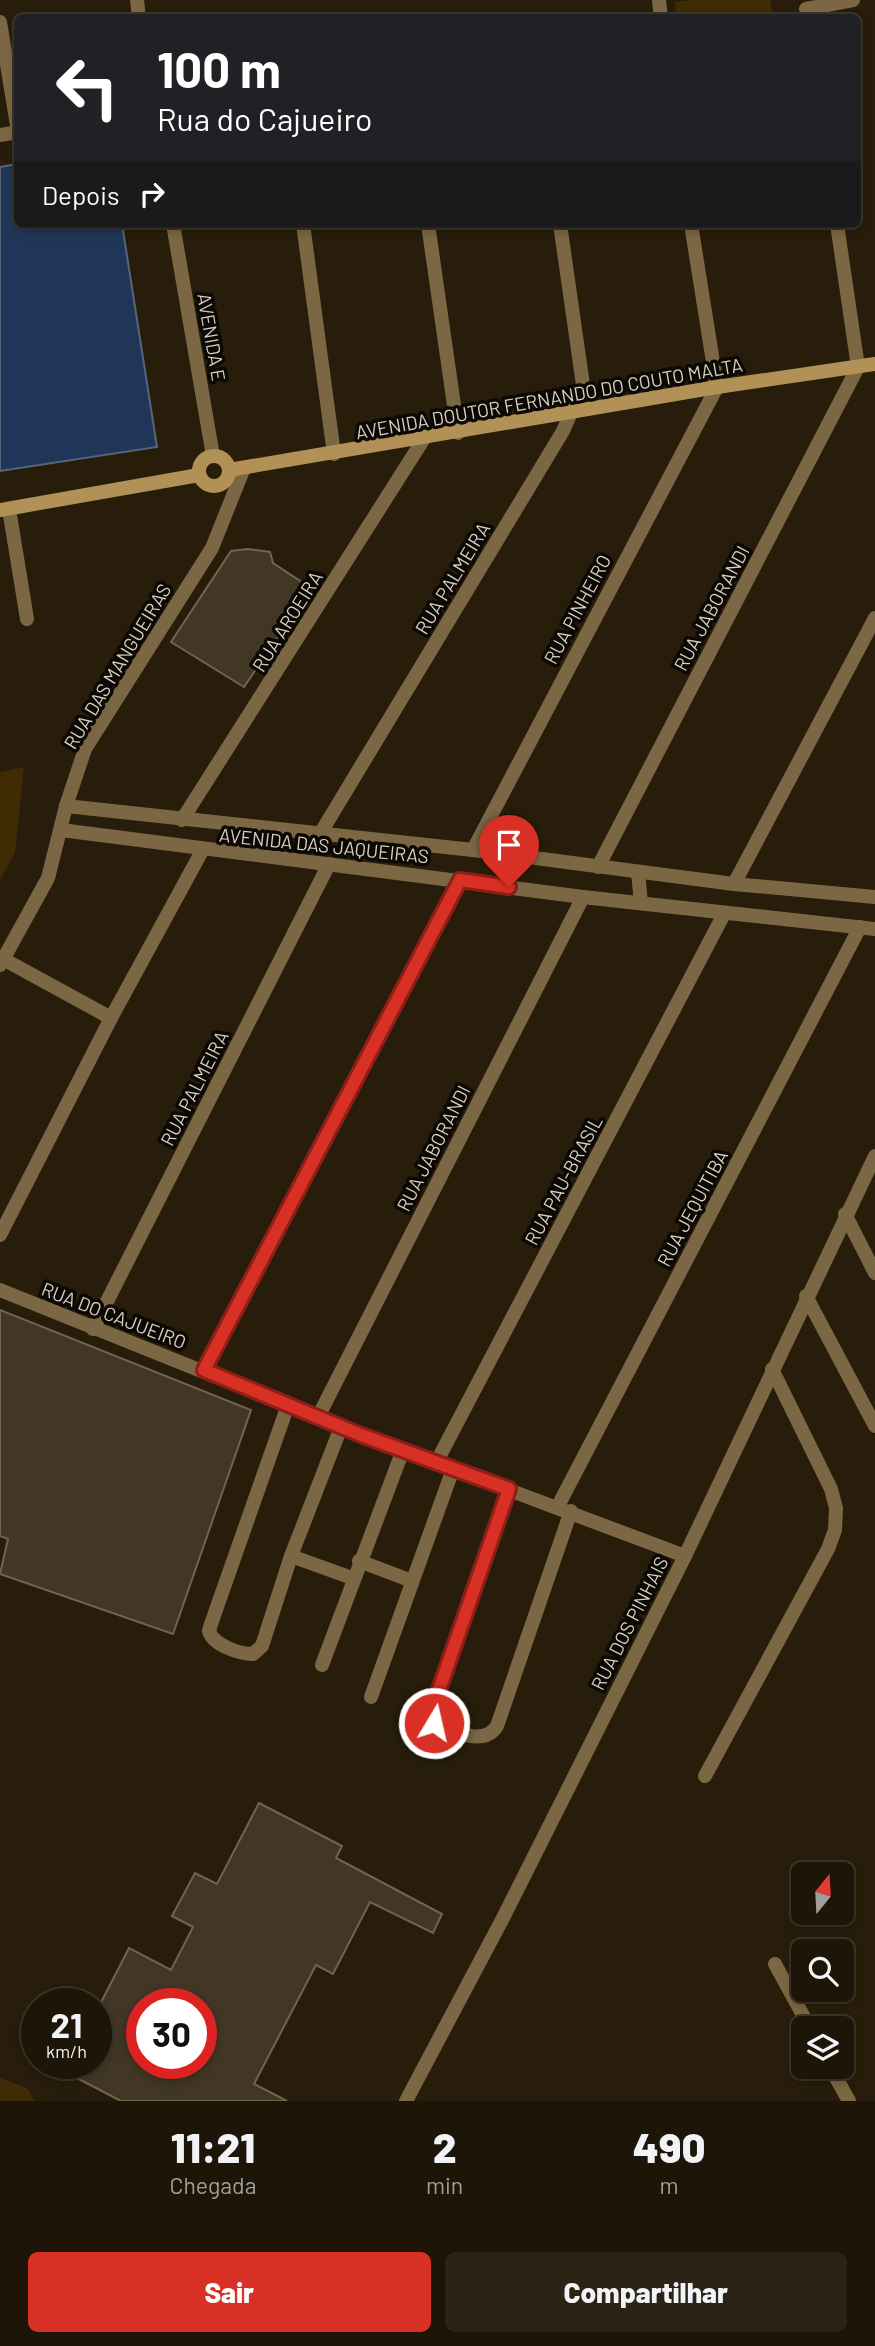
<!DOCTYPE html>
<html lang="pt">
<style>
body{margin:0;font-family:Barlow,sans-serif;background:#2a2316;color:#f1f3f6;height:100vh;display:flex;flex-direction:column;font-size:26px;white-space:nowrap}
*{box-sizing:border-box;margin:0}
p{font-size:23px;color:#a09f9c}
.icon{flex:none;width:38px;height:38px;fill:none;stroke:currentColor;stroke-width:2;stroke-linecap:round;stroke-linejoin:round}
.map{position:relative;height:2101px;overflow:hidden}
.drawer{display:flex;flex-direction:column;background:#1d1608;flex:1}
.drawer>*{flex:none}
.banner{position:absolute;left:14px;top:14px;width:847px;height:214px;border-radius:10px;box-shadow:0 4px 10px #0003,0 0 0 2px #3b3529;background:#202124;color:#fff;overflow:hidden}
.needle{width:46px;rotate:18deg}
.buttons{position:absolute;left:791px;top:1862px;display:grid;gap:14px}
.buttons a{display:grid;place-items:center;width:63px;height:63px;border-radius:10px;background:#1d1608;box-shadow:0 4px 10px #0003,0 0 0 2px #3b3529;font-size:35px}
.speed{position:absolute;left:21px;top:1988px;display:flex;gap:14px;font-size:35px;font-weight:700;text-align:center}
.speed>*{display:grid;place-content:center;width:91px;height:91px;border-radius:50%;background:#1d1608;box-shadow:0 4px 10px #0003,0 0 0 2px #3b3529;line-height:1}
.speed small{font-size:18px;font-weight:400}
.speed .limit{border:10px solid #d22;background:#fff;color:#111}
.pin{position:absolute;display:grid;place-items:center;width:60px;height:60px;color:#fff;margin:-72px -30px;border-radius:50% 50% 50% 0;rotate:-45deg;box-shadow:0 0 7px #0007}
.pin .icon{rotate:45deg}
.me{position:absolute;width:77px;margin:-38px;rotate:9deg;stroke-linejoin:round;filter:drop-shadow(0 0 5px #0008)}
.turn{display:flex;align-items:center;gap:24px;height:147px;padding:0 28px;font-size:32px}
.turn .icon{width:91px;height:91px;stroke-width:2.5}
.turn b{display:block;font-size:49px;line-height:60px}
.then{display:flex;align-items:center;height:66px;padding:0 28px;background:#0003;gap:14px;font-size:26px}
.eta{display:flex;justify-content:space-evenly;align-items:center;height:119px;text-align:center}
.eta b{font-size:42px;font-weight:800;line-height:49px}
.button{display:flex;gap:14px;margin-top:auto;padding:14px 28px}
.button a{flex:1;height:80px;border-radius:10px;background:#d93025;color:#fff;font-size:28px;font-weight:800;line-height:80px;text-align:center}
.button a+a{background:#2a2316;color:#f1f3f6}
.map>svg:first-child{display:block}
.green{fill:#3f2c04}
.water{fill:#203658;stroke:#576479;stroke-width:2}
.building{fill:#423724;stroke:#716450;stroke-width:2;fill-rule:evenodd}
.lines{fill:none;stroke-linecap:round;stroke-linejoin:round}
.street{stroke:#7c6744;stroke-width:14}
.secondary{stroke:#b29157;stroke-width:14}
.route-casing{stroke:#8d1f18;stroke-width:18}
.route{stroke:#d93025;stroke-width:12}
.labels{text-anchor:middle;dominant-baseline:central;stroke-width:7;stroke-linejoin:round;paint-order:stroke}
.street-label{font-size:19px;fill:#d7d0c5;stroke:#0c0803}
</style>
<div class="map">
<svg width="875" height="2101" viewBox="0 0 875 2101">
<rect width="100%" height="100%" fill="#271d0a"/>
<g class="green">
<polygon points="693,0 770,0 773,17 677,17 675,2"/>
<polygon points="24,767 15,853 0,880 0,772"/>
<polygon points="0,2078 27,2088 35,2101 0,2101"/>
</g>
<polygon class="water" points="17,164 18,224 122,224 157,447 0,471 0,167"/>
<g class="building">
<polygon points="248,549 270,552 273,563 311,588 244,687 171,642 231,551"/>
<polygon points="0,1310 251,1410 173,1634 0,1574 8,1539 0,1536"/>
<path d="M259,1803L342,1846L336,1858L442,1914L433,1933L370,1902L333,1974L316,1965L254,2084L287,2101H121L65,2072L69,2063H96V2012L129,1948L171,1970L193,1927L172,1916L195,1873L217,1884ZM142,2004H201V2063H142Z"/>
</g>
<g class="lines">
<g class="street">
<polyline points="137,0 139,18"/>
<polyline points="659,0 661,18"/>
<polyline points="806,9 853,0"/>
<polyline points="0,22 18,131"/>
<polyline points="0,135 18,132"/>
<polyline points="173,224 213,456"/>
<polyline points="303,224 334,454"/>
<polyline points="428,224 458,433"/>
<polyline points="9,509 27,619"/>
<polyline points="66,806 473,850 734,884 875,897"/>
<polyline points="182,820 423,440"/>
<polyline points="61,830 583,897 875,929"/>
<polyline points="320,834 563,431 583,385 560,224"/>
<polyline points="473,850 717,387 691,224"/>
<polyline points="598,867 858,367 837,224"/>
<polyline points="638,872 641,903"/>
<polyline points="734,884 875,618"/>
<polyline points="3,959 111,1018"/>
<polyline points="0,965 48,878 66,806 85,749 212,548 244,468"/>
<polyline points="845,1214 875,1273"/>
<polyline points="0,1235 111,1018 202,851"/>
<polyline points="0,1290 341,1427 685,1556"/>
<polyline points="806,1296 875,1426"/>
<polyline points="93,1329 329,864"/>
<polyline points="204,1370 460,880"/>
<path d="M288,1405L211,1624L209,1631C213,1645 239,1654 253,1654L262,1646L291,1556L341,1427"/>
<polyline points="318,1417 583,897"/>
<polyline points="436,1463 724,914"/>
<path d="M509,1489L431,1714L434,1723C454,1730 483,1748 497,1726L571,1511"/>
<polyline points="558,1506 860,927"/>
<polyline points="291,1556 352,1578"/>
<polyline points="359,1561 412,1581"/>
<polyline points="322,1665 403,1450"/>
<polyline points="371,1697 453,1469"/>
<polyline points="705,1776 828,1549 835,1530 836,1508 831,1489 772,1369"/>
<polyline points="775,1964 810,2028"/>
<polyline points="830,2067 849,2101"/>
<polyline points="406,2101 503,1918 685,1556 875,1156"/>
</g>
<g class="secondary">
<circle cx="214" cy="471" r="15"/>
<polyline points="229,470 717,387 875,364"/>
<polyline points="0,510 199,475"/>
</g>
</g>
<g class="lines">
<g class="route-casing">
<polyline id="route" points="434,1723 432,1710 509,1489 361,1435 204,1370 460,880 509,887"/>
</g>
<use href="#route" class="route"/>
</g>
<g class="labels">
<g class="street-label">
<text transform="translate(212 337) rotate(80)">AVENIDA E</text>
<text transform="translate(549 398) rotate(-10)">AVENIDA DOUTOR FERNANDO DO COUTO MALTA</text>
<text transform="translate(452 578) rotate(-59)">RUA PALMEIRA</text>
<text transform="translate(711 608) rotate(-62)">RUA JABORANDI</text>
<text transform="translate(577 609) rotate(-62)">RUA PINHEIRO</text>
<text transform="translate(287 621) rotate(-58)">RUA AROEIRA</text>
<text transform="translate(117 666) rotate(-59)">RUA DAS MANGUEIRAS</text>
<text transform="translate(324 845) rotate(6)">AVENIDA DAS JAQUEIRAS</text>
<text transform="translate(194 1088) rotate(-63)">RUA PALMEIRA</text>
<text transform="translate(433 1148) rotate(-63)">RUA JABORANDI</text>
<text transform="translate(563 1180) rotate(-62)">RUA PAU-BRASIL</text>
<text transform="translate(692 1208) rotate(-62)">RUA JEQUITIBA</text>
<text transform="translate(114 1315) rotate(21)">RUA DO CAJUEIRO</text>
<text transform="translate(629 1623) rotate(-63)">RUA DOS PINHAIS</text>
</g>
</g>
</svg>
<div class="buttons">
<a><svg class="needle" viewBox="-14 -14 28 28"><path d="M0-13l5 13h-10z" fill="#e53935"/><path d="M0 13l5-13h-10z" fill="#a09f9c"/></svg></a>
<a><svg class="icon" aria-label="search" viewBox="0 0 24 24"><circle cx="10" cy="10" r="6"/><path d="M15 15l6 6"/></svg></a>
<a><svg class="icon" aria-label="layers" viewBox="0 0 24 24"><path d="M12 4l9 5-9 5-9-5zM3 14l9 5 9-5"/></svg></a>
</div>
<div class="speed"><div>21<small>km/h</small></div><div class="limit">30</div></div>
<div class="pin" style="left:509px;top:887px;background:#d93025"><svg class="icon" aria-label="arrive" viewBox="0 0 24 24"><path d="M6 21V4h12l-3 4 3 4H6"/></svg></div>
<svg class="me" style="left:434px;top:1723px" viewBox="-20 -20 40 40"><circle r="17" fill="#d93025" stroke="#fff" stroke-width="3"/><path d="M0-11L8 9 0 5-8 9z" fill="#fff"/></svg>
<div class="banner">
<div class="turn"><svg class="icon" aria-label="left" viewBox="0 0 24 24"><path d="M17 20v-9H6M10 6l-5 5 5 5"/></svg><div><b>100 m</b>Rua do Cajueiro</div></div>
<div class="then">Depois<svg class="icon" aria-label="right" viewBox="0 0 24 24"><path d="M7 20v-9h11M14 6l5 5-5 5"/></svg></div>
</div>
</div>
<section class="drawer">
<div class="eta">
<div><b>11:21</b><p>Chegada</p></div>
<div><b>2</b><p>min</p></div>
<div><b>490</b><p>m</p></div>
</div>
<div class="button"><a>Sair</a><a>Compartilhar</a></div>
</section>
